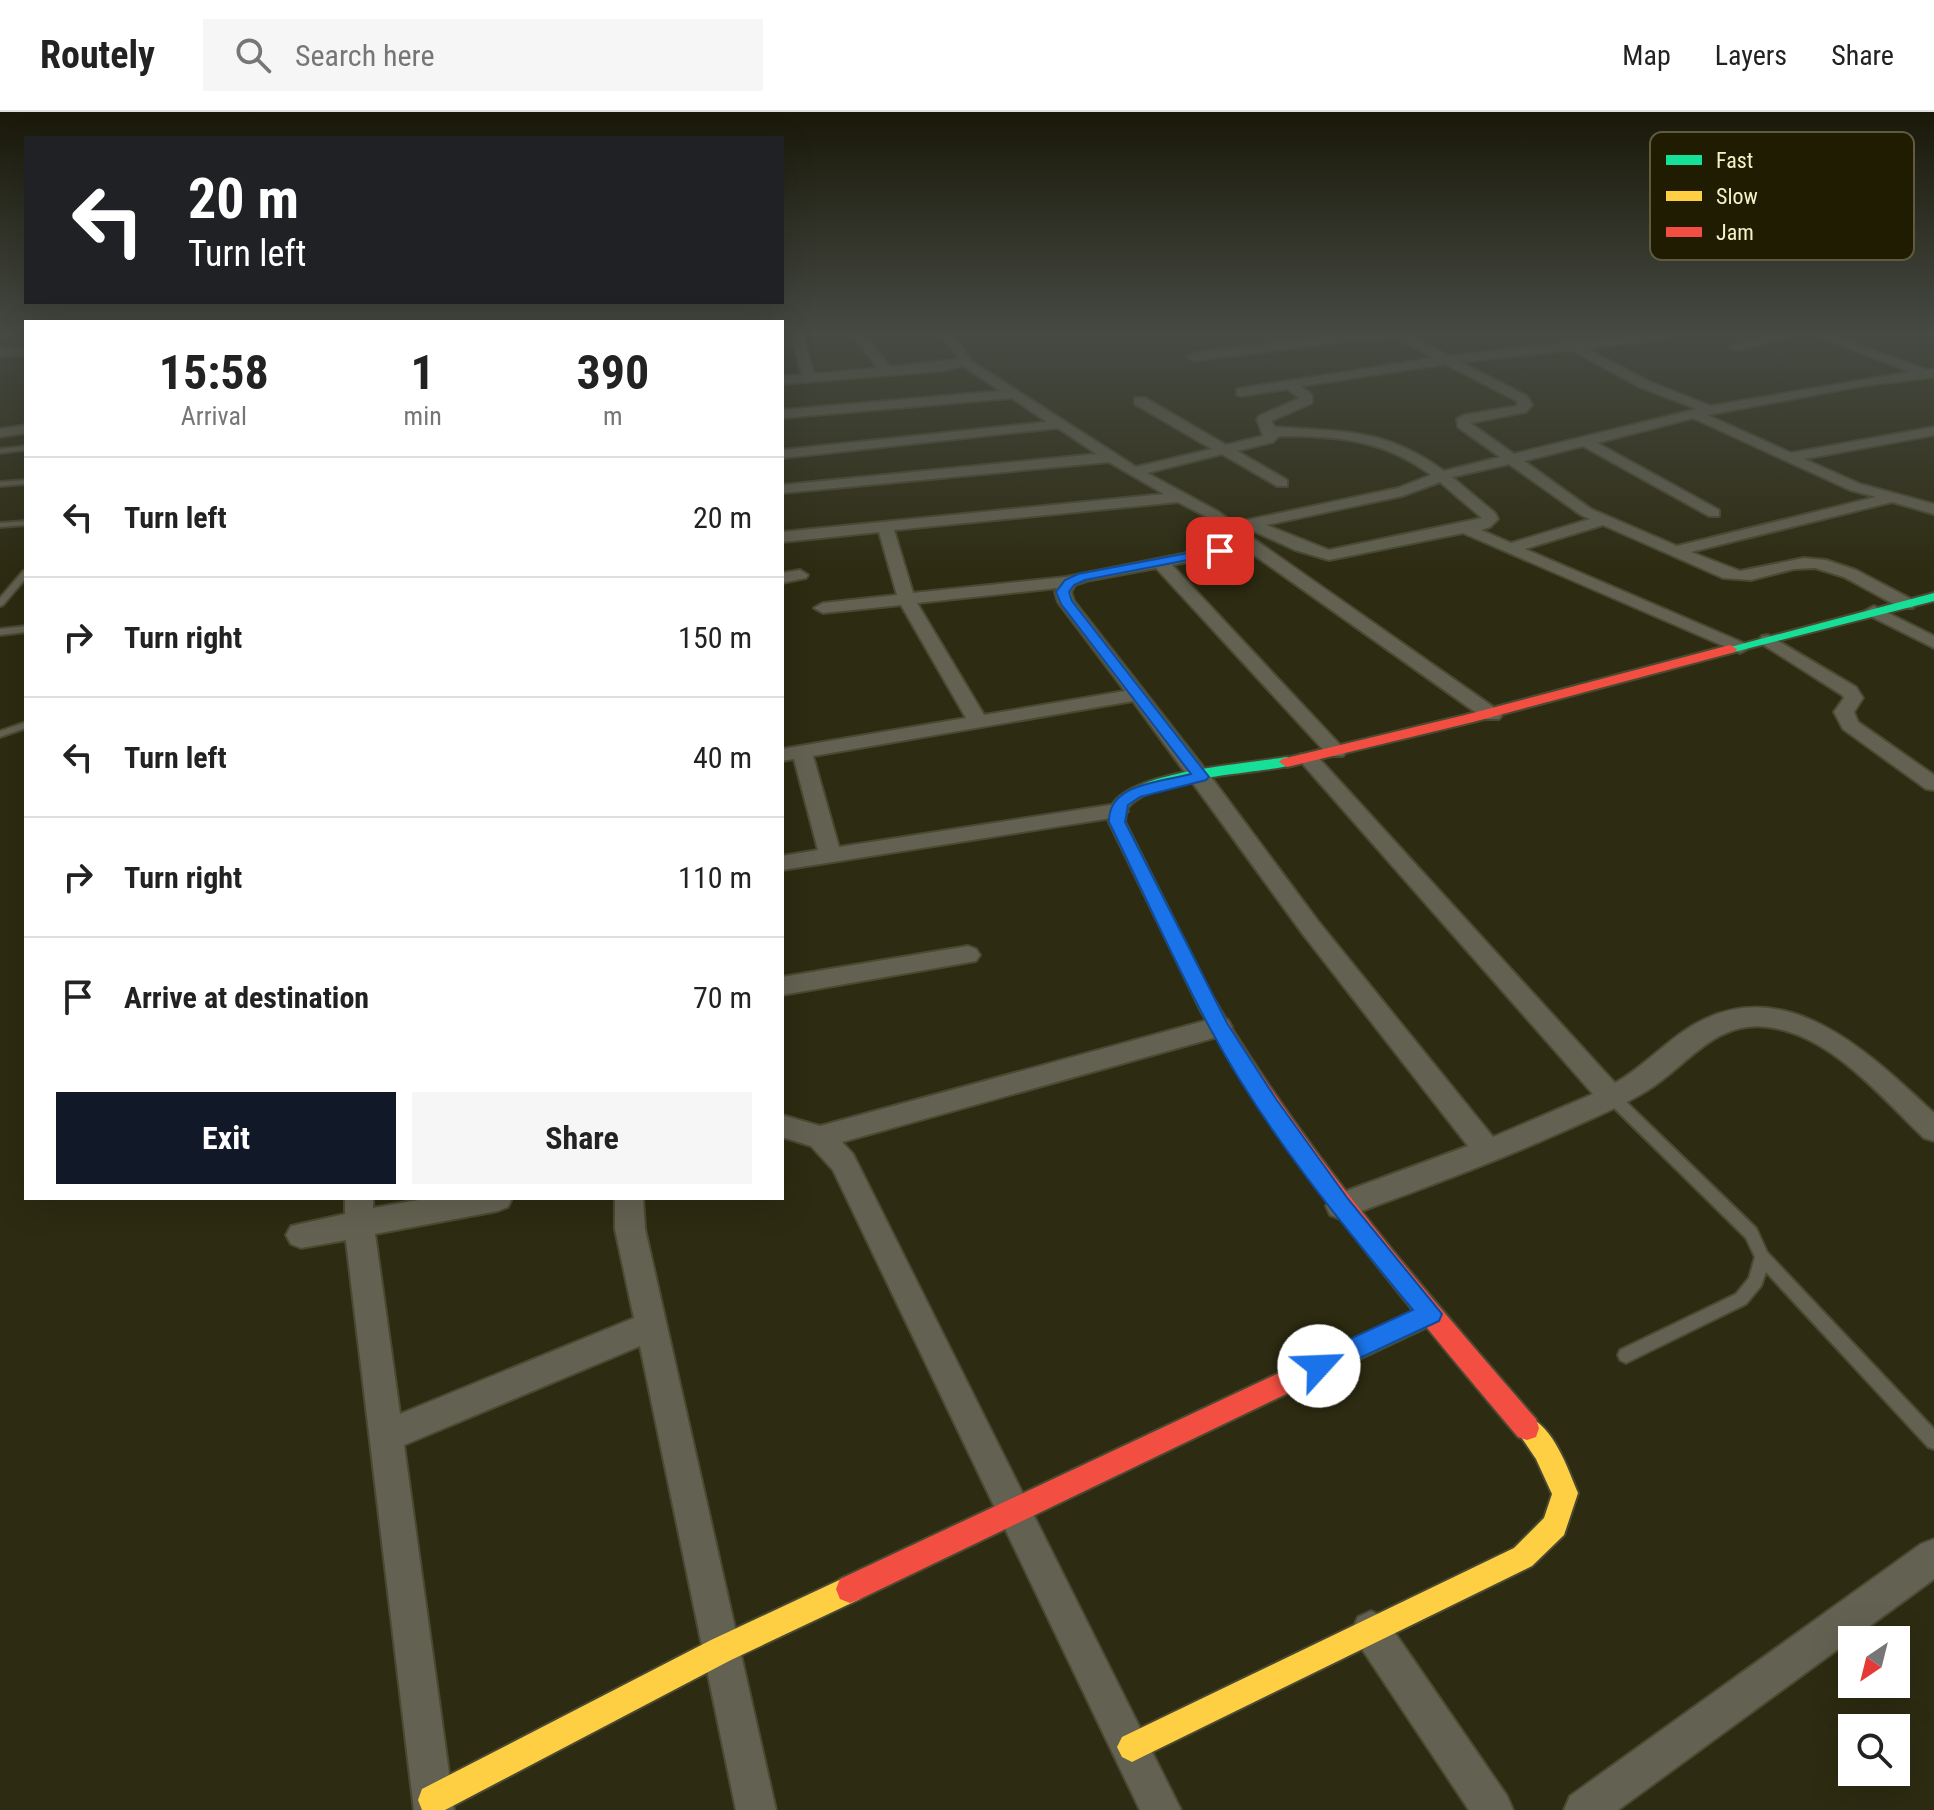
<!DOCTYPE html>
<style>
body{margin:0;font-family:"Roboto Condensed",sans-serif;background:#f6f6f6;color:#222;height:100vh;display:flex;flex-direction:column;font-size:30px;white-space:nowrap}
*{box-sizing:border-box;margin:0}
p{font-size:26px;color:#767676}
.icon{flex:none;width:44px;height:44px;fill:none;stroke:currentColor;stroke-width:2;stroke-linecap:round;stroke-linejoin:round}
.map{position:relative;flex:1;overflow:hidden}
.panel{position:absolute;left:24px;top:208px;width:760px;height:880px;display:flex;flex-direction:column;background:#fff;border-radius:0px;box-shadow:0 8px 32px #0002}
.panel>*{flex:none}
.hud{position:absolute;left:24px;top:24px;width:760px;height:168px;border-radius:0px;box-shadow:0 8px 32px #0002;background:#202124;color:#fff;overflow:hidden}
.needle{width:52px;rotate:215deg}
.tools{position:absolute;left:1838px;top:1514px;display:grid;gap:16px}
.tools a{display:grid;place-items:center;width:72px;height:72px;border-radius:0px;background:#fff;box-shadow:0 8px 32px #0002;font-size:40px}
.pin{position:absolute;display:grid;place-items:center;width:68px;height:68px;color:#fff;margin:-34px;border-radius:16px;box-shadow:0 4px 12px #0006}
.me{position:absolute;width:88px;margin:-44px;rotate:65deg;stroke-linejoin:round;filter:drop-shadow(0 0 6px #0008)}
.turn{display:flex;align-items:center;gap:28px;height:168px;padding:0 32px;font-size:36px}
.turn .icon{width:104px;height:104px;stroke-width:2.5}
.turn b{display:block;font-size:56px;line-height:68px}
.eta{display:flex;justify-content:space-evenly;align-items:center;height:136px;text-align:center}
.eta b{font-size:48px;font-weight:700;line-height:56px}
.action{display:flex;gap:16px;margin-top:auto;padding:16px 32px}
.action a{flex:1;height:92px;border-radius:0px;background:#111827;color:#fff;font-size:32px;font-weight:700;line-height:92px;text-align:center}
.action a+a{background:#f6f6f6;color:#222}
ul{padding:0;list-style:none}
li{display:flex;align-items:center;gap:24px;height:120px;padding:0 32px;border-top:2px solid #e0e0e0}
li div{flex:1}
li b{display:block;font-size:30px}
li em{font-style:normal}
header{display:flex;align-items:center;gap:48px;box-sizing:border-box;height:112px;padding:0 40px;background:#fff;border-bottom:2px solid #e0e0e0}
header strong{font-size:38px}
nav{display:flex;gap:44px;margin-inline-start:auto;font-size:28px}
.search{width:560px;height:72px;background:#f6f6f6;display:flex;align-items:center;gap:20px;box-sizing:border-box;padding:0 28px;border-radius:0px;color:#767676;font-size:30px}
.map>svg:first-child{display:block}
.lines{fill:none;stroke-linecap:round;stroke-linejoin:round}
.lane-casing{stroke:#4a4931;stroke-width:4}
.street-casing{stroke:#4a4931;stroke-width:4}
.fast-casing{stroke:#4a4931;stroke-width:4}
.slow-casing{stroke:#4a4931;stroke-width:4}
.jam-casing{stroke:#4a4931;stroke-width:4}
.lane{fill:#636252;fill-rule:evenodd}
.street{fill:#636252;fill-rule:evenodd}
.fast{fill:#16e098;fill-rule:evenodd}
.slow{fill:#ffcf43;fill-rule:evenodd}
.jam{fill:#f24e42;fill-rule:evenodd}
.route{fill:#1a73e8;stroke:#114b97;stroke-width:2}
.key{fill:#1f1c02;stroke:#5f5c3e;stroke-width:2}
.key-label{font-size:22px;fill:#f5f2c9}
</style>
<header>
<strong>Routely</strong>
<div class="search"><svg class="icon" aria-label="search" viewBox="0 0 24 24"><circle cx="10" cy="10" r="6"/><path d="M15 15l6 6"/></svg>Search here</div>
<nav><a>Map</a><a>Layers</a><a>Share</a></nav>
</header>
<div class="map">
<svg width="1934" height="1698" viewBox="0 0 1934 1698">
<rect width="100%" height="100%" fill="#2d2b11"/>
<g class="lines">
<g class="lane-casing">
<g id="lane">
<polygon points="26,334 26,338 0,341 0,337"/>
<polygon points="26,368 26,372 0,374 0,370"/>
<polygon points="26,409 26,413 0,415 0,411"/>
<polygon points="23,459 26,459 26,466 3,493 0,494 0,486"/>
<polygon points="26,514 26,520 0,523 0,517"/>
<polygon points="26,610 26,616 0,625 0,619"/>
<polygon points="1612,980 1617,981 1756,1116 1767,1140 1934,1317 1934,1337 1928,1335 1766,1160 1761,1174 1746,1192 1632,1248 1626,1251 1620,1248 1618,1243 1620,1238 1736,1182 1749,1166 1755,1145 1746,1126 1607,989 1605,985 1607,981"/>
</g>
</g>
<g class="street-casing">
<g id="street">
<path d="M791,224H803L814,262L878,256L853,224H865L890,255L960,247L942,224H954L971,249L1136,355L1212,337L1135,292V286H1145L1226,333L1263,324L1257,307L1259,304L1300,286L1287,277L1242,284L1237,283V277L1434,246L1395,224H1410L1449,244L1627,224H1666L1660,228L1585,236L1650,270L1711,294L1910,260L1817,224H1834L1927,258L1934,257V265L1861,274L1707,303L1791,341L1934,315V323L1804,347L1860,372L1934,392V402L1892,390L1691,440L1740,459L1804,446L1826,448L1856,458L1913,488L1915,492L1913,496H1901L1844,465L1815,456L1794,457L1751,468L1723,466L1603,413L1525,437L1746,532L1749,536L1740,541L1463,421L1329,448L1295,438L1249,417L1241,418L1499,599L1502,603L1499,607H1485L1247,438L1172,453L1343,636L1346,640L1343,644H1329L1156,456L1086,469L1075,473L1071,480L1074,489L1208,661L1318,809L1493,1025L1593,982L1301,650L1298,646L1301,642H1315L1615,971C1647,953 1672,922 1705,907C1794,865 1874,946 1934,1001V1029L1924,1026C1881,985 1831,923 1768,915C1715,908 1688,953 1648,978C1619,996 1586,1009 1555,1023C1485,1054 1413,1080 1340,1107L1330,1103L1326,1094L1330,1085L1468,1034L1302,821L1133,589L813,644L839,735L1117,692L1128,699L1124,704L782,758V744L818,738L794,647L782,649V637L966,606L901,493L823,501L814,496L823,491L897,483L879,420L782,430V420L1164,382L1109,350L782,381V373L1097,342L1058,316L782,346V338L1047,310L1012,286L782,306V298L1001,279L963,254L941,259L782,272V264L802,263ZM1571,238L1642,276L1697,297L1514,342L1470,311L1526,300L1532,293L1527,284L1460,250ZM1445,252L1517,289V294L1464,303L1457,307L1458,315L1500,345L1444,359C1385,316 1343,320 1275,315L1271,309L1312,291V283L1301,274ZM1693,306L1850,378L1876,385L1677,434L1591,397L1524,349L1583,334L1709,404H1719V398L1597,331ZM1279,324C1337,324 1383,327 1431,363L1398,376L1233,411L1219,400L1147,361L1222,342L1277,374H1287V368L1237,339L1273,330ZM1509,352L1581,403L1590,407L1511,431L1481,418L1490,415L1498,407L1495,401L1452,365ZM1440,370L1482,406L1329,438L1266,413L1402,384ZM1178,390L1209,406L1238,431L1066,465L913,481L894,418ZM1057,476L1055,480L1058,490L1125,579L984,603L917,491Z"/>
<polygon points="1325,224 1359,224 1353,228 1194,249 1188,245 1194,241"/>
<path d="M1359,224H1388C1381,229 1366,229 1359,224Z"/>
<polygon points="1767,224 1791,224 1736,238 1730,234"/>
<polygon points="26,235 26,243 0,245 0,237"/>
<polygon points="26,313 26,321 0,325 0,317"/>
<polygon points="800,458 808,463 806,466 782,471 782,461"/>
<polygon points="1874,494 1934,524 1934,536 1868,503 1865,499"/>
<polygon points="1768,523 1856,575 1863,586 1854,600 1858,610 1934,663 1934,678 1926,677 1843,617 1834,600 1844,586 1842,583 1762,532 1759,528 1762,524"/>
<polygon points="968,834 976,837 980,843 976,849 782,883 782,865"/>
<polygon points="1219,905 1228,908 1232,915 1228,922 842,1030 853,1042 1181,1698 1140,1698 833,1058 811,1034 782,1025 782,1003 820,1014"/>
<polygon points="345,1086 373,1086 373,1096 430,1086 512,1086 508,1095 498,1099 375,1122 400,1302 634,1206 615,1117 615,1086 643,1086 645,1117 776,1698 736,1698 640,1234 404,1333 454,1698 414,1698 346,1128 301,1136 291,1132 286,1123 291,1114 345,1102"/>
<polygon points="1934,1427 1934,1467 1618,1698 1564,1698 1570,1684 1921,1432"/>
<polygon points="1371,1499 1384,1505 1507,1684 1513,1698 1469,1698 1358,1531 1352,1518 1358,1505"/>
</g>
</g>
<g class="fast-casing">
<g id="fast">
<polygon points="1934,481 1934,489 1730,541 1723,537"/>
<path d="M1287,645L1295,650L1292,653C1253,663 1148,664 1126,698L1125,710L1217,894L1215,899H1201L1109,710C1109,701 1110,693 1117,687C1147,658 1245,652 1287,645Z"/>
<polygon points="1430,1191 1438,1194 1442,1202 1438,1210 1334,1259 1326,1263 1318,1259 1314,1251 1318,1243"/>
</g>
</g>
<g class="slow-casing">
<g id="slow">
<path d="M1527,1304C1554,1315 1567,1355 1578,1381L1564,1423L1532,1454L1142,1645L1132,1650L1122,1645L1117,1635L1122,1625L1514,1436L1544,1406L1552,1382L1536,1347L1515,1316L1518,1307Z"/>
<polygon points="850,1463 860,1467 864,1477 860,1487 731,1548 445,1698 422,1698 418,1688 422,1677 711,1528"/>
</g>
</g>
<g class="jam-casing">
<g id="jam">
<polygon points="1730,533 1737,537 1735,540 1473,610 1287,655 1279,650 1282,647 1465,603"/>
<path d="M1208,887L1215,889C1306,1041 1420,1174 1536,1307L1539,1316L1536,1325L1527,1328L1518,1325C1403,1189 1291,1053 1201,899L1199,894L1201,889Z"/>
<polygon points="1326,1239 1334,1243 1338,1251 1334,1259 860,1487 850,1491 840,1487 836,1477 840,1467"/>
</g>
</g>
<use href="#lane" class="lane"/>
<use href="#street" class="street"/>
<use href="#fast" class="fast"/>
<use href="#slow" class="slow"/>
<use href="#jam" class="jam"/>
</g>
<linearGradient id="sky" x2="0" y2="1"><stop stop-color="#191809"/><stop offset="0.48" stop-color="#464a43"/><stop offset="1" stop-color="#464a43" stop-opacity="0"/></linearGradient>
<rect width="1934" height="462" fill="url(#sky)"/>
<path class="route" d="M1220,435L1224,436V441L1085,468L1074,473L1069,480L1072,489L1209,665L1206,668L1140,685L1128,693L1125,710L1227,911L1276,987L1348,1087L1442,1202L1439,1209L1319,1265L1311,1262L1307,1254L1311,1245L1413,1198C1340,1110 1265,1019 1211,918C1174,850 1143,779 1109,710C1108,671 1162,670 1191,662L1061,492L1056,480L1065,468L1078,462Z"/>
<rect x="1650" y="20" width="264" height="128" rx="12" class="key"/>
<rect x="1666" y="43" width="36" height="10" fill="#16e098"/>
<rect x="1666" y="79" width="36" height="10" fill="#ffcf43"/>
<rect x="1666" y="115" width="36" height="10" fill="#f24e42"/>
<g class="key-label">
<text x="1716" y="56">Fast</text>
<text x="1716" y="92">Slow</text>
<text x="1716" y="128">Jam</text>
</g>
</svg>
<div class="tools">
<a><svg class="needle" viewBox="-14 -14 28 28"><path d="M0-13l5 13h-10z" fill="#e53935"/><path d="M0 13l5-13h-10z" fill="#767676"/></svg></a>
<a><svg class="icon" aria-label="search" viewBox="0 0 24 24"><circle cx="10" cy="10" r="6"/><path d="M15 15l6 6"/></svg></a>
</div>
<div class="pin" style="left:1220px;top:439px;background:#d93025"><svg class="icon" aria-label="arrive" viewBox="0 0 24 24"><path d="M6 21V4h12l-3 4 3 4H6"/></svg></div>
<svg class="me" style="left:1319px;top:1254px" viewBox="-20 -20 40 40"><circle r="19" fill="#fff"/><path d="M0-13L10 11 0 6-10 11z" fill="#1a73e8"/></svg>
<div class="hud">
<div class="turn"><svg class="icon" aria-label="left" viewBox="0 0 24 24"><path d="M17 20v-9H6M10 6l-5 5 5 5"/></svg><div><b>20 m</b>Turn left</div></div>
</div>
<section class="panel">
<div class="eta">
<div><b>15:58</b><p>Arrival</p></div>
<div><b>1</b><p>min</p></div>
<div><b>390</b><p>m</p></div>
</div>
<ul>
<li><svg class="icon" aria-label="left" viewBox="0 0 24 24"><path d="M17 20v-9H6M10 6l-5 5 5 5"/></svg><div><b>Turn left</b></div><em>20 m</em></li>
<li><svg class="icon" aria-label="right" viewBox="0 0 24 24"><path d="M7 20v-9h11M14 6l5 5-5 5"/></svg><div><b>Turn right</b></div><em>150 m</em></li>
<li><svg class="icon" aria-label="left" viewBox="0 0 24 24"><path d="M17 20v-9H6M10 6l-5 5 5 5"/></svg><div><b>Turn left</b></div><em>40 m</em></li>
<li><svg class="icon" aria-label="right" viewBox="0 0 24 24"><path d="M7 20v-9h11M14 6l5 5-5 5"/></svg><div><b>Turn right</b></div><em>110 m</em></li>
<li><svg class="icon" aria-label="arrive" viewBox="0 0 24 24"><path d="M6 21V4h12l-3 4 3 4H6"/></svg><div><b>Arrive at destination</b></div><em>70 m</em></li>
</ul>
<div class="action"><a>Exit</a><a>Share</a></div>
</section>
</div>
